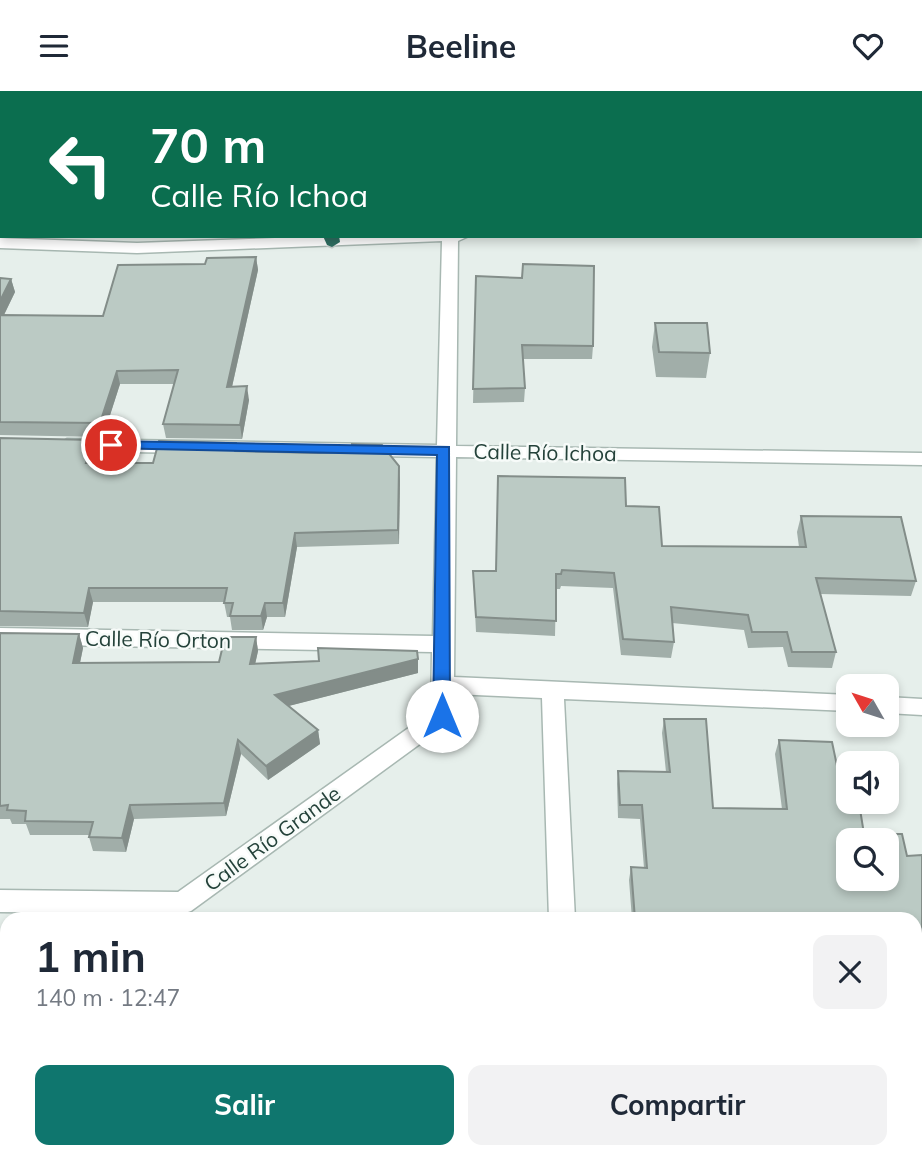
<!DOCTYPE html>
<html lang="es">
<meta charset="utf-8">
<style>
body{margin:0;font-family:Mulish,sans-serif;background:#f2f2f3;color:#1f2937;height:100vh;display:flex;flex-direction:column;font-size:26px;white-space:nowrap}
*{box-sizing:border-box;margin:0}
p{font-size:23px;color:#747a83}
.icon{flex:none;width:38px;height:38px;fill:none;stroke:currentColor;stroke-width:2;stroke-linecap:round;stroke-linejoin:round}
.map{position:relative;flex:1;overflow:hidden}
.side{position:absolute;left:0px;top:821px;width:922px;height:247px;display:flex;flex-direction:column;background:#fff;border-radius:21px 21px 0 0;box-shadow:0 4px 10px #0003}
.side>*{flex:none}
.guide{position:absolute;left:0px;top:0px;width:922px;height:147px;box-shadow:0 4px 10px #0003;background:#0b6e4f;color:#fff;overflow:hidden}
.needle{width:46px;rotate:309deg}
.tools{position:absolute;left:836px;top:583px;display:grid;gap:14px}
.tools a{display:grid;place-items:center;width:63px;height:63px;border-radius:14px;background:#fff;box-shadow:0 4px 10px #0003;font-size:35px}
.pin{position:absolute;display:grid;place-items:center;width:60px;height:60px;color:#fff;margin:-30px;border:4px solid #fff;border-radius:50%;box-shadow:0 2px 7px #0007}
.me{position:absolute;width:77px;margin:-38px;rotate:0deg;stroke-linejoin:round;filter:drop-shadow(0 0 5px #0008)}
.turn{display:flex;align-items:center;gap:24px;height:147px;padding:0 35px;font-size:32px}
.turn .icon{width:91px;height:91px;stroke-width:2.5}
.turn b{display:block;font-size:49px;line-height:60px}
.round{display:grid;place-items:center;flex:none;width:74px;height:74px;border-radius:14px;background:#f2f2f3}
.overview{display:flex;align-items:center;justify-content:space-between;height:119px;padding:0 35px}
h1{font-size:42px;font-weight:700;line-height:52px}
.primary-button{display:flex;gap:14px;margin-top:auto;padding:14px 35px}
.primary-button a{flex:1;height:80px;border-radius:14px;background:#0f766e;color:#fff;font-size:28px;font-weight:700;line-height:80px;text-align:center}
.primary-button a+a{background:#f2f2f3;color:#1f2937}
header{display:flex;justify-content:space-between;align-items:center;height:91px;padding:0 35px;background:#fff;font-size:32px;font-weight:700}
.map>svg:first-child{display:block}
.built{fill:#d4dfda}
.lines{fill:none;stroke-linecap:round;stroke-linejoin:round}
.minor-casing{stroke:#a8b8b2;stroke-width:3}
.highway-casing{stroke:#c2cac8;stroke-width:3}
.minor{fill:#fff;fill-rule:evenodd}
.highway{fill:#2f6f62;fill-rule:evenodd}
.wall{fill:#a1aea9}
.shaded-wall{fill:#838d89}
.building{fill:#bbcac4;stroke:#838d89;stroke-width:2;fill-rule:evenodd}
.route{fill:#1a73e8;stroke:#114b97;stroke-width:2}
.labels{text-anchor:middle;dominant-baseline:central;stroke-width:5;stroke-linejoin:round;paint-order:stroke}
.street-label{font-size:21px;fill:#24423a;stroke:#f7fbf9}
</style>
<header><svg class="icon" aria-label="menu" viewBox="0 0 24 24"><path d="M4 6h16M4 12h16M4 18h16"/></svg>Beeline<svg class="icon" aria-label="heart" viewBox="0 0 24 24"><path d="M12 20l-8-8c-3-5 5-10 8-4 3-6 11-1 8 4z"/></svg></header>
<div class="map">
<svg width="922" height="1066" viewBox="0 0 922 1066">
<rect width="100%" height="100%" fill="#e6efeb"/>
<polygon class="built" points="0,852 7,852 7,1060 117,1061 116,1066 0,1066"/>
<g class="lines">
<g class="minor-casing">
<g id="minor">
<polygon points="58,0 72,0 57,2"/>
<rect x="532" y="0" width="14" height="2"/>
<rect x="737" y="0" width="14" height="2"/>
<rect x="920" y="130" width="2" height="10"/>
<polygon points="331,145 469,145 458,150 456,355 922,362 922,374 456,366 454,586 849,604 849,620 564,608 575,828 549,828 542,607 453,603 453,625 450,631 191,820 182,823 0,821 0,799 178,801 431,621 432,561 0,553 0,537 433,545 437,366 67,360 58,354 67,348 437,354 442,150 137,162 0,157 0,147 137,152"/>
<polygon points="887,606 922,608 922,624 887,622"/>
<polygon points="110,1060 139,1060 138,1066 110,1066"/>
<rect x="556" y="1060" width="28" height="6"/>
</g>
</g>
<g class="highway-casing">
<g id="highway">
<rect x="0" y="26" width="2" height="8"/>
<rect x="0" y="42" width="2" height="8"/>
<rect x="920" y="51" width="2" height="8"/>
<rect x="920" y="68" width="2" height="8"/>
<polygon points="323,145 339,145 340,151 332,156 327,154"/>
</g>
</g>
<use href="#minor" class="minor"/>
<use href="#highway" class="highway"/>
</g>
<g class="wall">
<polygon points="369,0 477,0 476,2 369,2"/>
<polygon points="548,0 702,0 702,2 681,1 681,2 549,2"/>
<polygon points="757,0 922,0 922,18 920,18 920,2 758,2"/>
<polygon points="256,166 258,179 232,296 249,309 242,348 166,347 163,333 174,293 120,293 103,346 0,344 0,187 11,188 15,201 4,224 103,225 205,173"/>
<polygon points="476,185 593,255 592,268 523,268 525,297 524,311 473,312"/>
<polygon points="655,232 710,262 706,287 656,286 652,256"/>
<polygon points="0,347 94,349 97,363 94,372 153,372 236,352 238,360 399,375 399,453 297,456 285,526 267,526 263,539 232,539 230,526 227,526 224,511 93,511 88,536 0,535"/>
<polygon points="626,415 662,455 799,456 797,441 801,425 916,490 911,505 820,503 836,561 832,577 788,576 783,556 748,557 744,539 672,532 674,551 671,567 621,564 613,497 561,495 560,498 556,498 555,545 476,541 473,480 496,480"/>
<polygon points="0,542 79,543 83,557 80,572 219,571 256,546 258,560 255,573 418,568 418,582 288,615 318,639 320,653 268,689 241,663 226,725 134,728 126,761 93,760 89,746 89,744 30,744 26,733 12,733 10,728 0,728"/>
<polygon points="664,628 713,717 782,718 775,663 779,649 846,718 864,743 907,765 922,764 922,864 915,864 915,828 632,828 629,789 631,776 644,777 640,728 618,727 617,693 618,680 666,681 662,642"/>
<polygon points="760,1060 915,1060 922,1066 761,1066"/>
</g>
<g class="shaded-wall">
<polygon points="256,166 258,179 229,309 227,296"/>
<polygon points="11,188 15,201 0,232 0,210"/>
<polygon points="117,280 120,293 103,346 100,332"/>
<polygon points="247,295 249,309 242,348 240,334"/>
<polygon points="94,349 97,363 90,386 86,372"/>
<polygon points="399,375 400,389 399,453 398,439"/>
<polygon points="295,442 297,456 285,526 283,512"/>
<polygon points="89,497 93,511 88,536 84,522"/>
<polygon points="265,512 267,526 263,539 261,525"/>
<polygon points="79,543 83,557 77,586 73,572"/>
<polygon points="256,546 258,560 252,587 250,573"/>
<polygon points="418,568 418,582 277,618 275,604"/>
<polygon points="318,639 320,653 268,689 266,675"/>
<polygon points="238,649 241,663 226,725 224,712"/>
<polygon points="130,714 134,728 126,761 122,747"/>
<polygon points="82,1060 93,1060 92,1066 81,1066"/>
<rect x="280" y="1060" width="5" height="6"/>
</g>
<g class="building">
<polygon points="555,0 650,0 650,2 560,2"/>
<polygon points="761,0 922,0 922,5 920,5 920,2 762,2"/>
<polygon points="256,166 227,296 247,295 240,334 163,333 178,279 117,280 100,332 0,331 0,224 103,225 118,174 205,173 207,167"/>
<polygon points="523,173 594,175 593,255 522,254 525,297 473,298 476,185 522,187"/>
<polygon points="0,187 11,188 0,210"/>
<polygon points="655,232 707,232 710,262 659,261"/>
<polygon points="0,347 94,349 86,372 153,372 159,350 236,352 235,360 319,362 351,361 352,353 382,354 399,375 398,439 295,442 283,512 265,512 261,525 230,525 233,512 224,512 227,497 89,497 84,522 0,520"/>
<polygon points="498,385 625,387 626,415 659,416 662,455 806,456 801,425 901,426 916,490 816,487 836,561 792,561 787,541 752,541 748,524 671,516 674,551 623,548 614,482 562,479 561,483 556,483 556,530 476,526 473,480 496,480"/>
<polygon points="0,542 79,543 73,572 219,571 225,546 256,546 250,573 319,570 318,557 417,560 418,568 275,604 318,639 266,675 238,649 224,712 130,714 122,747 89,746 93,731 25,730 26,720 7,719 8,714 0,715"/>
<path d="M664,628H706L713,717L787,718L779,649L832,651L846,718H860L864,743H902L907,765L922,764V851H915V828H635L631,776L647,777L642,714H620L618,680L670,681ZM849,749H887V788H849Z"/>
<polygon points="915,953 922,953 922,1066 767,1066 766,1060 915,1060"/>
<polygon points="0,1039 7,1040 7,1060 82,1060 81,1066 0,1066"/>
<polygon points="162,1060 280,1060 280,1066 161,1066"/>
<rect x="381" y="1060" width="137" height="6"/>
</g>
<polygon class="route" points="111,350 449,356 450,625 448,629 442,631 433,625 437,364 106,357 106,351"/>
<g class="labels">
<g class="street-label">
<text transform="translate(545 361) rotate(1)">Calle Río Ichoa</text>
<text transform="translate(158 548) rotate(1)">Calle Río Orton</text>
<text transform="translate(272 747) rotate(-36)">Calle Río Grande</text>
</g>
</g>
</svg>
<div class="tools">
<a><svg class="needle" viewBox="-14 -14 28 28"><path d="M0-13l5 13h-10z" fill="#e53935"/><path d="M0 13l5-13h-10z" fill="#747a83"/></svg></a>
<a><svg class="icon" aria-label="sound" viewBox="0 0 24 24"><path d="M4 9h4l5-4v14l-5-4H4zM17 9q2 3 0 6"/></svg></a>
<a><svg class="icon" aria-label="search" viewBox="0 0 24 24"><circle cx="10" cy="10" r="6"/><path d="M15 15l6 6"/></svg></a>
</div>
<div class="pin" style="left:111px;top:354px;background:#d93025"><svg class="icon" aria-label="arrive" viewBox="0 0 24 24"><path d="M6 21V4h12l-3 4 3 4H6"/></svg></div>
<svg class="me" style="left:442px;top:625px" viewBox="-20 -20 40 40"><circle r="19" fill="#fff"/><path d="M0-13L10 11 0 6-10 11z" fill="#1a73e8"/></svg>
<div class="guide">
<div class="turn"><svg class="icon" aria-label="left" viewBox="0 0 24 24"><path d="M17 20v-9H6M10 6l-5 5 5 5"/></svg><div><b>70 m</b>Calle Río Ichoa</div></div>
</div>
<section class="side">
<div class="overview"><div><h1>1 min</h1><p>140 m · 12:47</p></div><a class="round"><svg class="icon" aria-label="close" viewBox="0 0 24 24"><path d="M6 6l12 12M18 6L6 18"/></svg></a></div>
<div class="primary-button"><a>Salir</a><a>Compartir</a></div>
</section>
</div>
